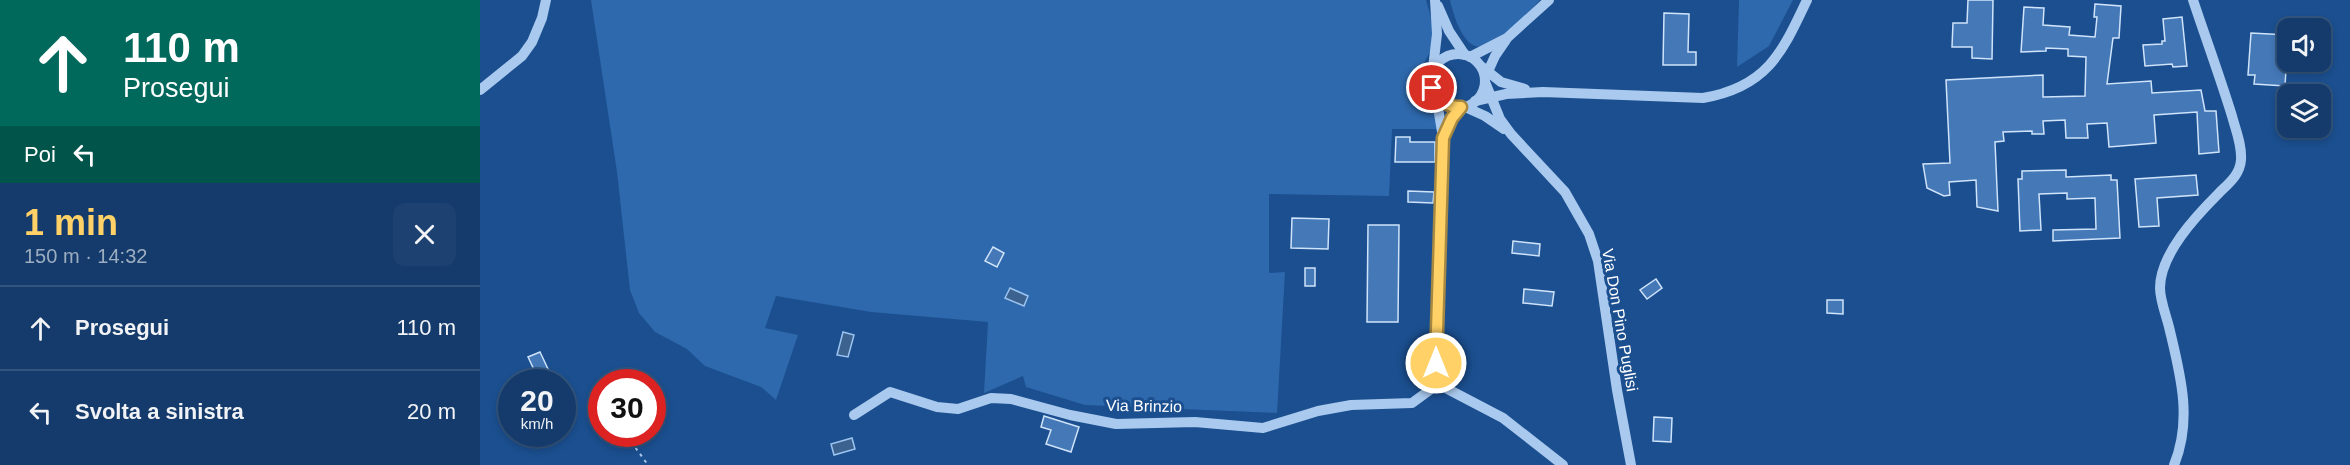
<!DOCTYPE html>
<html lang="it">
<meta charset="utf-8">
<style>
body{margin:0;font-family:Arial,sans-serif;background:#1d4271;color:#f1f3f6;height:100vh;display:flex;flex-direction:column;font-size:22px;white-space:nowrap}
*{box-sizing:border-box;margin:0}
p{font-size:20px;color:#9dadc1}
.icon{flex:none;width:33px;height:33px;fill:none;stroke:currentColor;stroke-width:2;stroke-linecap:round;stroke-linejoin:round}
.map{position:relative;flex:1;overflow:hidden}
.sheet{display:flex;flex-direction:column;background:#143b6b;width:480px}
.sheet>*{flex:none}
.banner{background:#00695c;color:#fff;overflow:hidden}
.tools{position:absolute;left:1797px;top:18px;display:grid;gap:12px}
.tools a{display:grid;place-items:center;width:54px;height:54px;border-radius:12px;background:#143b6b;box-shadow:0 3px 9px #0003,0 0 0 2px #33557e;font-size:30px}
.speed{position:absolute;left:18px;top:369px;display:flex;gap:12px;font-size:30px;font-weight:700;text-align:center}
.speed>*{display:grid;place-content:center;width:78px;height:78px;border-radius:50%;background:#143b6b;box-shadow:0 3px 9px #0003,0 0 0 2px #33557e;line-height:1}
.speed small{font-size:15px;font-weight:400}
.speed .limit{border:9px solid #d22;background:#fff;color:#111}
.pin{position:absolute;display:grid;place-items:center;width:51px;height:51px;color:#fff;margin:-26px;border:3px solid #fff;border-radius:50%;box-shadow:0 2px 6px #0007}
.me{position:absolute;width:66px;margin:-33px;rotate:0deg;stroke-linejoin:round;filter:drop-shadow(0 0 4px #0008)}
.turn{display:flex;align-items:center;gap:21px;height:126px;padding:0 24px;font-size:27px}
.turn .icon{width:78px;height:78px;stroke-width:2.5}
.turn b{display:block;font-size:42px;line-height:51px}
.then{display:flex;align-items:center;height:57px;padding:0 24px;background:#0003;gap:12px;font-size:22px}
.round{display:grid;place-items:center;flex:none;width:63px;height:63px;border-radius:12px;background:#1d4271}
.headline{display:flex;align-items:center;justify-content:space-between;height:102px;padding:0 24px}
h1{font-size:36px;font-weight:700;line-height:45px;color:#ffd166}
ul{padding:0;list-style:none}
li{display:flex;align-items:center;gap:18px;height:84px;padding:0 24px;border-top:2px solid #33557e}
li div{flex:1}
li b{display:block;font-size:22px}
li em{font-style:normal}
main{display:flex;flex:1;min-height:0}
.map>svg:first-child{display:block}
.green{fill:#2e69ad}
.water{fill:#3c6290;stroke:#9cc4f0;stroke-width:1.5}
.building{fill:#4478b7;stroke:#cfe3fa;stroke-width:1.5}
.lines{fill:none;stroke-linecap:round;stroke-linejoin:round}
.path{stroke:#a9c9ee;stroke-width:2;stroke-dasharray:3 4.5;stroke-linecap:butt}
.minor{stroke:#a9c9ee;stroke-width:10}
.route-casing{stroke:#a68842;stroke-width:15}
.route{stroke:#ffd166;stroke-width:10}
.labels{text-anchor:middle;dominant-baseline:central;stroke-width:6;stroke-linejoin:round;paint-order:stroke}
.street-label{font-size:16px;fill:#fff;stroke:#1b4f8f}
</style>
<main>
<section class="sheet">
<div class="banner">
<div class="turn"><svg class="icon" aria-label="ahead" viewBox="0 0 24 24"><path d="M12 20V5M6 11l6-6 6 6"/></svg><div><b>110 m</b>Prosegui</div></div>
<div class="then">Poi<svg class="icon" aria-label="left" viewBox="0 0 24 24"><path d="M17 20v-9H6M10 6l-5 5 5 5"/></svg></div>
</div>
<div class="headline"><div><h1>1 min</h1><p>150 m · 14:32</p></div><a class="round"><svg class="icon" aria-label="close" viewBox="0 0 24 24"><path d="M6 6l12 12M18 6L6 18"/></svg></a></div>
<ul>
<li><svg class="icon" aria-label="ahead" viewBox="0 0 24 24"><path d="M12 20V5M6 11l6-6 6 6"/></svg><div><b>Prosegui</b></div><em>110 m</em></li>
<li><svg class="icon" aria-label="left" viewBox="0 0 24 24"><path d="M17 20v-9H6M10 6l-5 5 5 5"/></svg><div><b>Svolta a sinistra</b></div><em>20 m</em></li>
</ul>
</section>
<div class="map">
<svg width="1870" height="465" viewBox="0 0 1870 465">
<rect width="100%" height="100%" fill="#1b4f8f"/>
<g class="green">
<polygon points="111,0 946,0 955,33 953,46 942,67 939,80 941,96 957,115 958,129 912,129 909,196 789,194 789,273 805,272 797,413 605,405 546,387 543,376 504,393 508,322 391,312 296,296 285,328 318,335 296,400 281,387 225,366 207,349 175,332 159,313 150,290 137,172"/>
<path d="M970,0H1060C1046,14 1006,66 986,39C978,29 973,13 970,0Z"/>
<polygon points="1259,0 1313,0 1289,46 1257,67"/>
</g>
<g class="water">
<polygon points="530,288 548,296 544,306 525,298"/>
<polygon points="363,332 374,335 368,357 357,355"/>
<polygon points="372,438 375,449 354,455 351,444"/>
</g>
<g class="building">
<polygon points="1488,0 1513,0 1512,59 1492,58 1492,47 1472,47 1473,23 1487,23"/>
<polygon points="1615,4 1641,6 1639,38 1633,38 1627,84 1671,81 1672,93 1721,90 1725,111 1736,111 1739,152 1719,154 1717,112 1674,115 1676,143 1629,147 1627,123 1607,124 1608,138 1586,138 1585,120 1563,121 1564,134 1552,134 1552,131 1523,132 1524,141 1515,142 1518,211 1497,207 1496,180 1469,182 1470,195 1464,196 1447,188 1443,164 1470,163 1466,80 1563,75 1563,97 1605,96 1606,57 1588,56 1588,49 1566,48 1566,51 1541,52 1544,7 1564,8 1563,25 1590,27 1589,35 1615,37 1617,17 1614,17"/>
<polygon points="1184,13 1209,14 1208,52 1216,52 1216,65 1183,65"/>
<polygon points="1702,17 1707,66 1693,67 1692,64 1665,66 1663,45 1682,44 1682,41 1685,41 1683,19"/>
<polygon points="1771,33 1808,35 1805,86 1774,84 1775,75 1768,75"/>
<polygon points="916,137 930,137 930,142 955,142 955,162 915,162"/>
<polygon points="1586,170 1586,177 1631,175 1631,180 1637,180 1640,238 1573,241 1573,230 1616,229 1615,198 1587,199 1587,193 1559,194 1561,230 1540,231 1538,179 1542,179 1542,171"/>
<polygon points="1716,175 1718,195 1677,198 1679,226 1659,227 1655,179"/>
<polygon points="928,191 954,192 953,203 928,202"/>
<polygon points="812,218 849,219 848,249 811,248"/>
<polygon points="888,225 919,225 918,322 887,322"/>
<polygon points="1033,241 1060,244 1059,256 1032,253"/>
<polygon points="513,247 524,253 517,267 505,261"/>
<rect x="825" y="268" width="10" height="18"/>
<polygon points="1176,279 1182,288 1167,299 1160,290"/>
<polygon points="1044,289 1074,292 1072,306 1043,303"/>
<polygon points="1347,300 1363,300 1363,314 1347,313"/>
<polygon points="60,352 69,371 57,376 48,357"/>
<polygon points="564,416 599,427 591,452 566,444 571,430 561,427"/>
<polygon points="1174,417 1192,418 1191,442 1173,441"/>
</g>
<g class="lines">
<polyline class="path" points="150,434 155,447 168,465"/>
<g class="minor">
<polyline points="958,6 969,31 985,55"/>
<circle cx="978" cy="81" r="27"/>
<polyline points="990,57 1027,38 1069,0"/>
<polyline points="1002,67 1021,82 1045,89"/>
<polyline points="953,68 957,34 955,0"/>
<polyline points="1006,76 1015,56 1026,40"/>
<polyline points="1005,82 1020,119 1031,134 1085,192 1109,234 1118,261 1137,390 1151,465"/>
<polyline points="0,90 42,56 52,42 62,18 66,0"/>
<polyline points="956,95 963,138 956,343 958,384"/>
<path d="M995,101L1026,94L1063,92L1223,98C1287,87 1302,53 1327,0"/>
<polyline points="985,107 1005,116 1024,129"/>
<polyline points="964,135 972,118 981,107"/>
<polyline points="958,384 1023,418 1083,465"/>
<polyline points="374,415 410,392 457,407 478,409 511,398 531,399 590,415 636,424 715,422 783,428 838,411 871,405 932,403 958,384"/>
<path d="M1694,465C1713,419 1700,373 1689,327C1686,315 1680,300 1680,288C1680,254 1716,216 1739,193C1748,184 1760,175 1761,160C1762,145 1756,131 1752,116C1740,77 1726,39 1713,0"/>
</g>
</g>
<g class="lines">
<g class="route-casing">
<path id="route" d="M952,88C959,101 967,107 981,107L972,118L963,138L956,363"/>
</g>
<use href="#route" class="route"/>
</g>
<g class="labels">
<g class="street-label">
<text transform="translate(1140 320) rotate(80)">Via Don Pino Puglisi</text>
<text transform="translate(664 406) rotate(1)">Via Brinzio</text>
</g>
</g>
</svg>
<div class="tools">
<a><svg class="icon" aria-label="sound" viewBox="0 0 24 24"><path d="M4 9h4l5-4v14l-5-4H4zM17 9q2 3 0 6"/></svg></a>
<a><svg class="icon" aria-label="layers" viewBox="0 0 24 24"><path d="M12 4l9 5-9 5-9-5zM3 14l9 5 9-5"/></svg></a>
</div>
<div class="speed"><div>20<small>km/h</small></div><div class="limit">30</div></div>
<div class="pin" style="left:952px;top:88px;background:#d93025"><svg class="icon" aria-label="arrive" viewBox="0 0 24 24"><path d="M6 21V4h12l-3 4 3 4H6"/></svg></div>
<svg class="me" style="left:956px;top:363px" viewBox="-20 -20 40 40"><circle r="17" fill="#ffd166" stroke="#fff" stroke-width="3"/><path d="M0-11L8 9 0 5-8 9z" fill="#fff"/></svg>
</div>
</main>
